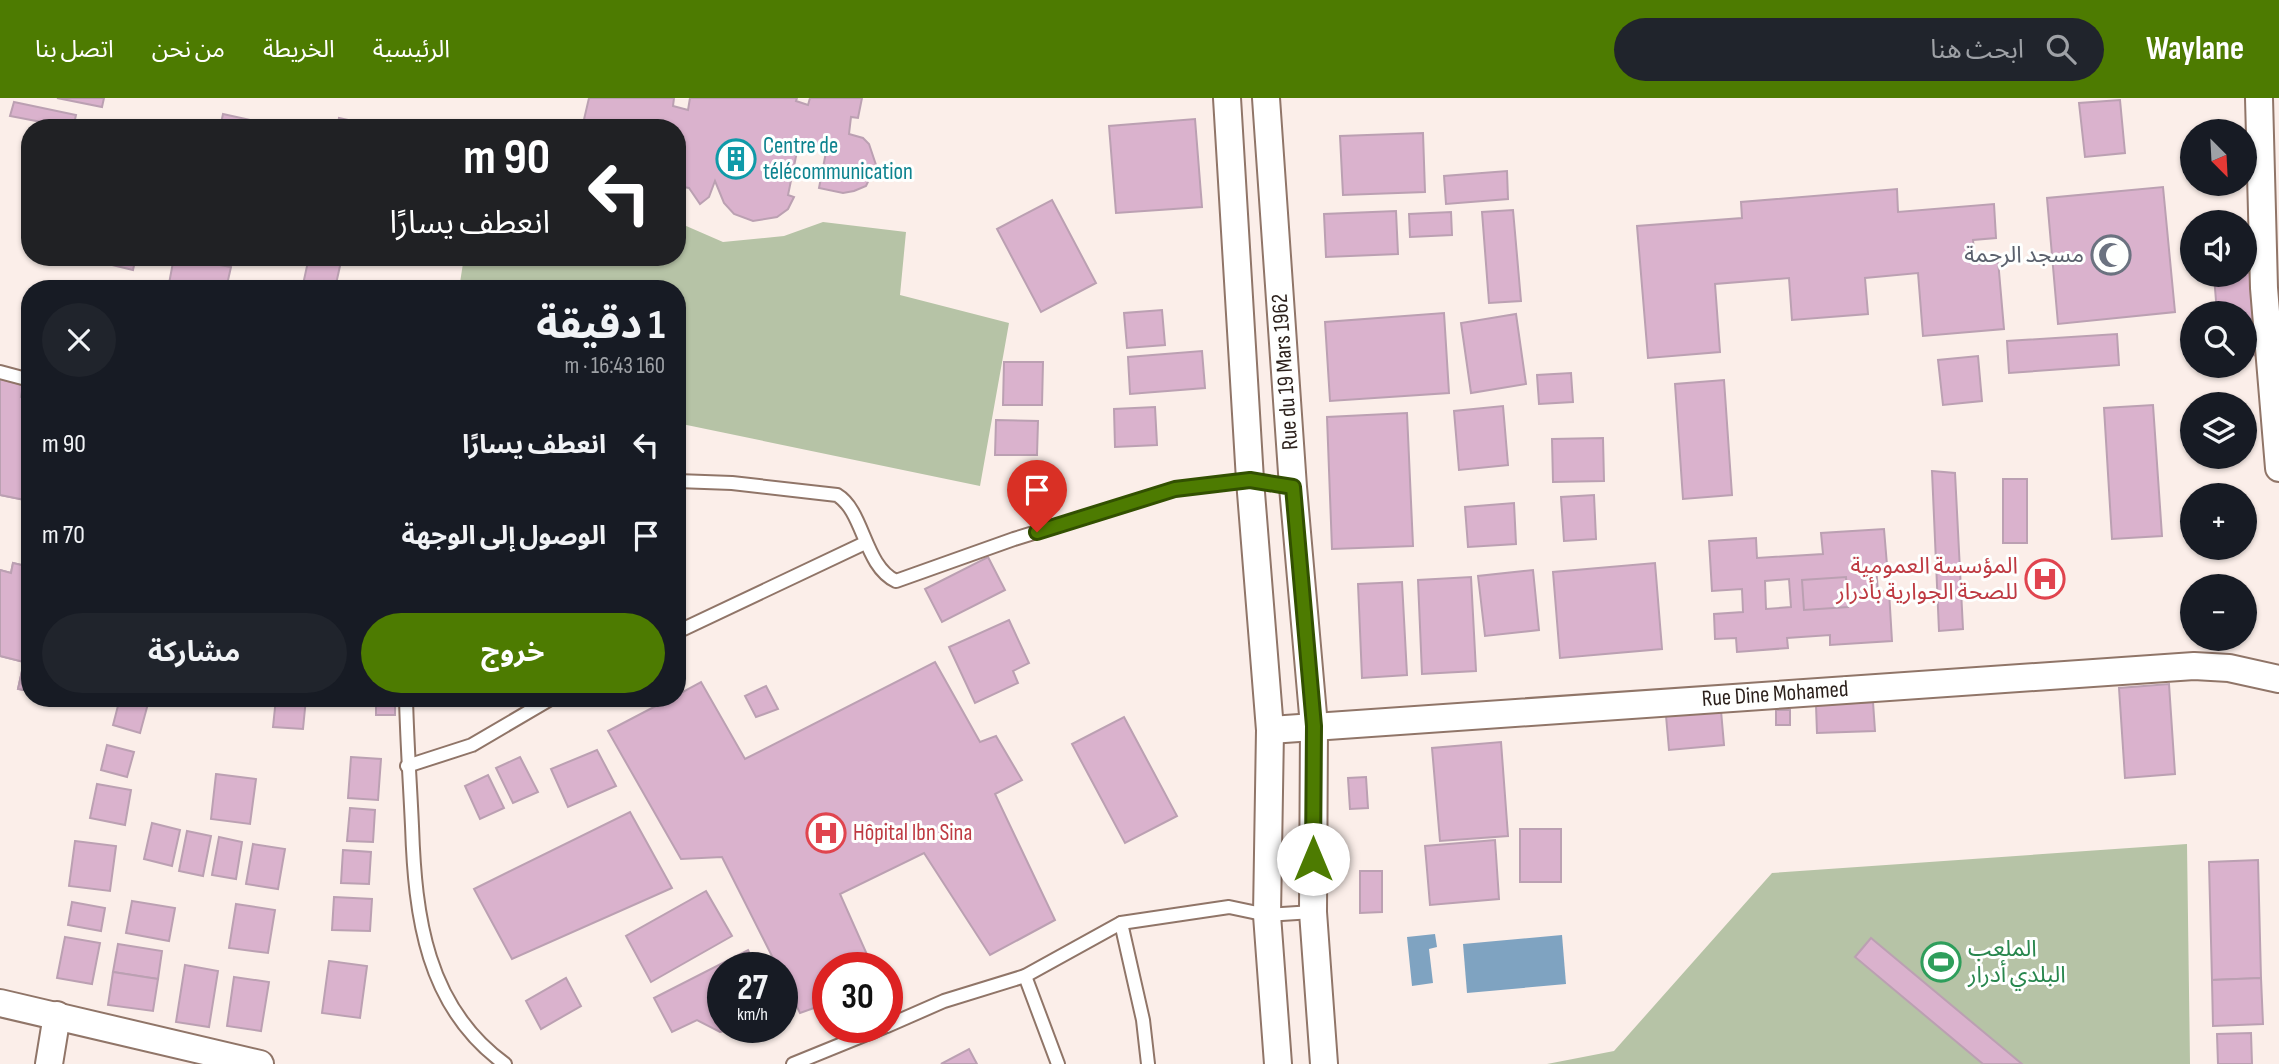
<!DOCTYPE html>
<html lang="ar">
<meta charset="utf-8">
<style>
body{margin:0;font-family:"Sofia Sans Condensed","Noto Sans Arabic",sans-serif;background:#20242c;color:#f1f3f6;direction:rtl;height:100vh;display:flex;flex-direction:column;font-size:26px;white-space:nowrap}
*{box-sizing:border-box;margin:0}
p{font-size:23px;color:#9ea1a6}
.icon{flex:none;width:38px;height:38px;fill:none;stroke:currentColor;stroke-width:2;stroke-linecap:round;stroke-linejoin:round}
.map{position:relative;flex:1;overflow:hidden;direction:ltr}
.sheet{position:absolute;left:21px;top:182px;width:665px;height:427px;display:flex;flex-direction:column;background:#171b24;border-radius:28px;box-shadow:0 2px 5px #0004;direction:rtl}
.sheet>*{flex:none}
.banner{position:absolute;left:21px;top:21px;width:665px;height:147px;border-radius:28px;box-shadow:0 2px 5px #0004;direction:rtl;background:#202124;color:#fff;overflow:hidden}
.needle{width:46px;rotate:156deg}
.fabs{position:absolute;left:2180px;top:21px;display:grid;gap:14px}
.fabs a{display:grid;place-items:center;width:77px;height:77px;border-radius:50%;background:#171b24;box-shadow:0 2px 5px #0004;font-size:35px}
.speed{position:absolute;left:707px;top:854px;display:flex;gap:14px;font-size:35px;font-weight:700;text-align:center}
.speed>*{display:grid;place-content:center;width:91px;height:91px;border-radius:50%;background:#171b24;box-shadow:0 2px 5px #0004;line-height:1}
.speed small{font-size:18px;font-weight:400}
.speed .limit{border:10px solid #d22;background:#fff;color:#111}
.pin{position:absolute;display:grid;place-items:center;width:60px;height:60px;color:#fff;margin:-72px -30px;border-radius:50% 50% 50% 0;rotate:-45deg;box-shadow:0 0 7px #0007}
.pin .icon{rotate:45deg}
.me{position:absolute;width:77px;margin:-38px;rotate:0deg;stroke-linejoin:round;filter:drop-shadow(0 0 5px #0008)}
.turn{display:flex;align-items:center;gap:24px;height:147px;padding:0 21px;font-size:32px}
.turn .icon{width:91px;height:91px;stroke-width:2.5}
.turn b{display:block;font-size:49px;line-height:60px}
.round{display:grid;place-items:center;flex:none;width:74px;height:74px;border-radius:37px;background:#20242c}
.overview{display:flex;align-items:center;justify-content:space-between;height:119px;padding:0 21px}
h1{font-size:42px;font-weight:700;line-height:52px}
.button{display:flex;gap:14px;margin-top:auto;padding:14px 21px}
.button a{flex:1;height:80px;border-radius:42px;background:#4d7b01;color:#fff;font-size:28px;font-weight:700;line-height:80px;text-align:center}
.button a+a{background:#20242c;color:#f1f3f6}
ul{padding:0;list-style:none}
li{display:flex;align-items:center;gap:21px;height:91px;padding:0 21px}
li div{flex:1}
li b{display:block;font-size:26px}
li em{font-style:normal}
header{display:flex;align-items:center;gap:42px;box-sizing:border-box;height:98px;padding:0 35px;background:#4d7b01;color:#fff}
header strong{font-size:33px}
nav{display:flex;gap:38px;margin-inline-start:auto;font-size:24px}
.search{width:490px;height:63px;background:#20242c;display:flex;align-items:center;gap:18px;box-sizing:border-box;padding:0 24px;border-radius:38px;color:#9ea1a6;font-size:26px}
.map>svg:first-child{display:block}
.green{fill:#b6c3a6}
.water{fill:#7fa3c1}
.building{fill:#dab2cd;stroke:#bba0b2;stroke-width:2;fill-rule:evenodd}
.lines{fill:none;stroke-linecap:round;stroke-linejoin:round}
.service-casing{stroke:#907568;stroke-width:16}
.minor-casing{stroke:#907568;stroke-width:30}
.service{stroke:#fff;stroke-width:12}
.minor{stroke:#fff;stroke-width:26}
.route-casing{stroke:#325001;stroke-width:18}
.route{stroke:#4d7b01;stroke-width:12}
.labels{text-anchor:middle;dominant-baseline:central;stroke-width:6;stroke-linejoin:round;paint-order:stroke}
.culture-label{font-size:23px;fill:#0d838f;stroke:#fefffe;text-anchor:start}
.worship-label{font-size:23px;fill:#5b616d;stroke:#fefffe;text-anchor:end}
.street-label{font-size:23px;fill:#2a1f1a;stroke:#fefffe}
.health-label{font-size:23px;fill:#be3a42;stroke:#fefffe;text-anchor:end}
.leisure-label{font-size:23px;fill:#27864d;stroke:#fefffe;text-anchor:start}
</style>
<header>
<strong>Waylane</strong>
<div class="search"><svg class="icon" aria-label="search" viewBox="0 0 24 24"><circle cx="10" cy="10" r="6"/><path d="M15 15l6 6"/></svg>ابحث هنا</div>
<nav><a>الرئيسية</a><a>الخريطة</a><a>من نحن</a><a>اتصل بنا</a></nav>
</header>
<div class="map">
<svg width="2279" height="966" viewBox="0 0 2279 966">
<rect width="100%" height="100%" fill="#fbeee9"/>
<g class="green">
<polygon points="677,124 723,144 784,138 823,124 906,134 900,197 1009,225 980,388 677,325 677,191 459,191 464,159 677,159"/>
<polygon points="2187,746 2190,966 1547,966 1614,953 1772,775"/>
</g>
<g class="water">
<polygon points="1435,836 1437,849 1429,851 1433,885 1412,888 1407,839"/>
<polygon points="1562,837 1566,886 1467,895 1463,846"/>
</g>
<g class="building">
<polygon points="57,0 104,0 102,9"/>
<polygon points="589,0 674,0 673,8 688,12 690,0 797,0 796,3 808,7 810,0 862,0 858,20 851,19 849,36 863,40 869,46 876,67 866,88 854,93 843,95 819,90 827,49 799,44 788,97 794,99 788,111 777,119 753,123 734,116 724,105 715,83 709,99 700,106 689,90 677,88 677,30 582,30"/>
<polygon points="2120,2 2125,55 2085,59 2079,5"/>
<polygon points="14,4 76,17 73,30 10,18"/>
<polygon points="223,16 286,30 220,30"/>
<polygon points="339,20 371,27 370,30 337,30"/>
<polygon points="1195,21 1202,109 1116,115 1109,28"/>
<polygon points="1423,35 1425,94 1343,97 1340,38"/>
<polygon points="1507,73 1508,101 1446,106 1444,78"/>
<polygon points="2163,89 2175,214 2058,226 2047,100"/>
<polygon points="1897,91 1898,114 1994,106 1996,140 1973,142 1975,164 1998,162 2004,231 1923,238 1918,175 1865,180 1868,216 1792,222 1789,180 1715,186 1720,254 1648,260 1637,128 1742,120 1741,104"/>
<polygon points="1052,102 1096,185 1041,214 997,131"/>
<polygon points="1513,112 1521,203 1489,205 1482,114"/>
<polygon points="1396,113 1398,156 1326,159 1324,116"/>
<polygon points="1451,114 1452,137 1410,139 1409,116"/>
<polygon points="79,159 136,159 133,172"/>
<polygon points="174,159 231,169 226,191 168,191"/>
<polygon points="309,159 342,159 336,186 359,191 302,191"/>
<polygon points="2245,175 2252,175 2256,221 2245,222 2245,215 2217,215 2214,178"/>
<polygon points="1162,212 1165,247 1127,250 1124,215"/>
<polygon points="1444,215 1449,295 1330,303 1325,224"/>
<polygon points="1516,216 1526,286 1471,295 1461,225"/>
<polygon points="2255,234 2257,257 2245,258 2245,235"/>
<polygon points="2117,236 2119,267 2009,275 2007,243"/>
<polygon points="1202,253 1205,290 1130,296 1128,259"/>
<polygon points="1978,258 1982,303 1943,307 1938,262"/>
<polygon points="1004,264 1043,264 1042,307 1003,307"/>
<polygon points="1571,275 1573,304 1539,306 1537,277"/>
<polygon points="0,281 23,287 21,299 30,301 30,346 26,346 24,358 30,359 30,403 0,397"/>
<polygon points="0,281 23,287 21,299 30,301 30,403 0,397"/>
<polygon points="1724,282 1732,397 1683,401 1675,286"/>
<polygon points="2153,307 2162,438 2112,441 2104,310"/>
<polygon points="1503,308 1508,367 1459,372 1454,313"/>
<polygon points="1155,309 1157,347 1115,349 1114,311"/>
<polygon points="1407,315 1413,448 1332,451 1327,319"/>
<polygon points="996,322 1038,323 1037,357 995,357"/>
<polygon points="1603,340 1604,383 1553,384 1552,341"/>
<polygon points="1932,373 1955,375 1963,531 1939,533"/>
<rect x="2003" y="381" width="24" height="64"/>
<polygon points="1594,397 1596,441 1564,443 1561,399"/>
<polygon points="1514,405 1516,446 1468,449 1465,409"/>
<path d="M1884,431L1887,467L1876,468L1878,494L1889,493L1892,543L1830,547V537L1787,540L1788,550L1737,554L1736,540L1715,541L1714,516L1743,514L1742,491L1712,493L1709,443L1756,440L1757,460L1823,456L1821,435ZM1789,481L1791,509L1766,511L1765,483Z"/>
<polygon points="988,459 1005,492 942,524 925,491"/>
<path d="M13,465L30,469V593L18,591L24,564L0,558V472L11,475ZM4,515L18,518L16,531L1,528Z"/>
<polygon points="13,465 30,469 30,593 18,591 24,564 0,558 0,472 11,475"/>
<polygon points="1655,465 1662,551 1560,560 1553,474"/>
<polygon points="1533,472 1539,532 1485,538 1478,478"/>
<polygon points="1471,479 1476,573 1422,576 1418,482"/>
<polygon points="1846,479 1848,509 1804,512 1802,482"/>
<polygon points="1402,484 1407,577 1362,580 1358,486"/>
<polygon points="1009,522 1029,565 1013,573 1018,585 975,605 949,549"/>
<polygon points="935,564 980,644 996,638 1022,682 995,696 1055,822 990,857 924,755 840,796 873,870 828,870 828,905 800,915 782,879 782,870 778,870 722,759 681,761 608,633 671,600 677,600 677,597 701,584 745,661"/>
<polygon points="2169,586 2175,676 2125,680 2119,590"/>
<polygon points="766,588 778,611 756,619 745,598"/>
<polygon points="120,600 149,602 140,635 113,627"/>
<polygon points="276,600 306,600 303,631 273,629"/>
<rect x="376" y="600" width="19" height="17"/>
<polygon points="1720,601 1724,647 1669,652 1665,606"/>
<polygon points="1873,604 1875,633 1817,635 1816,607"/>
<rect x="1776" y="612" width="14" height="15"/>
<polygon points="1124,619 1177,718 1125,745 1072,646"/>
<polygon points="1501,644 1508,738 1440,743 1432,650"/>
<polygon points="107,647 134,654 127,679 101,672"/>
<polygon points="597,652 616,688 568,709 551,671"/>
<polygon points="351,659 381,661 378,702 348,700"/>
<polygon points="520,659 538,694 513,705 496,670"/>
<polygon points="216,676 256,681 250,726 211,721"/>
<polygon points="488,677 504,710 480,721 465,688"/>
<polygon points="1366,679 1368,710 1350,711 1348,680"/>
<polygon points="97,686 131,692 125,727 90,720"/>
<polygon points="350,710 375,712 373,744 347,743"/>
<polygon points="630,714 672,790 512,861 474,791"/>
<polygon points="152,725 180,732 172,768 144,761"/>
<rect x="1520" y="731" width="41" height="53"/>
<polygon points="187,733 211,738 203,778 179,773"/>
<polygon points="219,739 242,744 236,781 212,777"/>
<polygon points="1495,742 1499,801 1430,807 1425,748"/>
<polygon points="75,743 116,748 110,793 69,788"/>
<polygon points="253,746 285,751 278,791 246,786"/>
<polygon points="343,752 371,754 369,786 341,785"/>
<polygon points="2258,762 2261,880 2212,882 2209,764"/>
<polygon points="1360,773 1382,773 1382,814 1360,815"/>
<polygon points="706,793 732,838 651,884 626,838"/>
<polygon points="334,799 372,801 370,833 332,832"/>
<polygon points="132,803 175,810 169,843 126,835"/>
<polygon points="72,804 105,810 101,833 68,827"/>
<polygon points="236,806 275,812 268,855 229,850"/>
<polygon points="65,839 100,845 92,886 57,880"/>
<polygon points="1871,840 2022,966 1983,966 1855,859"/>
<polygon points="118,846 162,853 158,881 113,874"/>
<polygon points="748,852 756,870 723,870 723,929 743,929 720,934 697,922 672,934 654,900"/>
<polygon points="329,863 367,868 360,920 322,915"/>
<polygon points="185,867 218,873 209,929 176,924"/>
<polygon points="113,874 158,881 153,913 108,907"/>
<polygon points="234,879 269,884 261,933 227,928"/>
<polygon points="566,880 581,908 541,931 526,903"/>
<polygon points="2261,880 2263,926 2213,928 2212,882"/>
<polygon points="2251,935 2252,966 2218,966 2217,936"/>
<polygon points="969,951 977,966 941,966"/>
</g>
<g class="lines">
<g class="service-casing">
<g id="service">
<polyline points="0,274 30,282"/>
<path d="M677,383L732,385L837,397C864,413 864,468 896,483L1014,441L1175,391L1250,382L1293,389"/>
<polyline points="677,534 865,445"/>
<path d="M406,600C407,643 410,685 412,728C415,818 426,909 505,966"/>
<polyline points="407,668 472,647 552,600"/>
<polyline points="1121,825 1143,922 1148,966"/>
<polyline points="1025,878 1058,966"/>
<polyline points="887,928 944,903 1025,878 1121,825 1229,809 1267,817 1313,814"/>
<polyline points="793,966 884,929"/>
</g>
</g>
<g class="minor-casing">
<g id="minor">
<polyline points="1227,0 1250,382 1270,632 1267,817 1278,966"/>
<polyline points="1266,0 1293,389 1314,628 1313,814 1324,966"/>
<polyline points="2259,0 2264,190 2279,370"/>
<polyline points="1270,632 2194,568 2229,570 2279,581"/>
<polyline points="0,905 260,966"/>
<polyline points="49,966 57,917"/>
</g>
</g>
<use href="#service" class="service"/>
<use href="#minor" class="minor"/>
</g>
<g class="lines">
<g class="route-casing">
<polyline id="route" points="1037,434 1175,391 1250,382 1293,389 1314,628 1313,761"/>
</g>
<use href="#route" class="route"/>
</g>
<defs>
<g id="building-ring" transform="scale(2.0125)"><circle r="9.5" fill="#fefffe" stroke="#0f9aa8" stroke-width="1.5"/><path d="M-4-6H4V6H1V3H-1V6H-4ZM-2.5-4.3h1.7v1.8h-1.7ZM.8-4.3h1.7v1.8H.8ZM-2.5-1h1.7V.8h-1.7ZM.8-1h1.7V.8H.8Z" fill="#0f9aa8"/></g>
<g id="mosque-ring" transform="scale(2.0125)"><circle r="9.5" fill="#fefffe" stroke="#6b7280" stroke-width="1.5"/><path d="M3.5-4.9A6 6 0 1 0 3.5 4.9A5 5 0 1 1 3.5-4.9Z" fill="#6b7280"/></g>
<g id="hospital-ring" transform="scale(2.0125)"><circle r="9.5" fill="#fefffe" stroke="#e0444e" stroke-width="1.5"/><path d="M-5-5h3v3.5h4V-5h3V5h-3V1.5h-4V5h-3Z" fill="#e0444e"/></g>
<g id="stadium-ring" transform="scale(2.0125)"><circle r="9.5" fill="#fefffe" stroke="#2e9e5b" stroke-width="1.5"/><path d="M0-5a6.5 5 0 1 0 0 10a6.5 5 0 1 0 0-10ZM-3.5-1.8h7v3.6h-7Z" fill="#2e9e5b"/></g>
</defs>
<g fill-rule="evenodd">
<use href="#building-ring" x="736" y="61"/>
<use href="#mosque-ring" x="2111" y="157"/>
<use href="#hospital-ring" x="2045" y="481"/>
<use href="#hospital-ring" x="826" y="735"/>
<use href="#stadium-ring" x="1941" y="864"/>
</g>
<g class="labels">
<g class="culture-label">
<text x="763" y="48">Centre de<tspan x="763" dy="26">télécommunication</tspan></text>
</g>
<g class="worship-label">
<text x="2084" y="157">مسجد الرحمة</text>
</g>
<g class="street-label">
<text transform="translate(1285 274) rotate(-94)">Rue du 19 Mars 1962</text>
<text transform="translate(1775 596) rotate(-4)">Rue Dine Mohamed</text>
</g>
<g class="health-label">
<text x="2018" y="468">المؤسسة العمومية<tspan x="2018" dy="26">للصحة الجوارية بأدرار</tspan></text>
<text x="853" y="735" text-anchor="start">Hôpital Ibn Sina</text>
</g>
<g class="leisure-label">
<text x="1968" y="851">الملعب<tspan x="1968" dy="26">البلدي أدرار</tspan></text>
</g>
</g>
</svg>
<div class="fabs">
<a><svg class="needle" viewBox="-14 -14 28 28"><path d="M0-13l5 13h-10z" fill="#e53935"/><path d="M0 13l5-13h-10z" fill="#9ea1a6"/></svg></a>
<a><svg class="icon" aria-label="sound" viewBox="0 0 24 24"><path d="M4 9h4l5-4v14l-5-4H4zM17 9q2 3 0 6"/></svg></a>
<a><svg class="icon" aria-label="search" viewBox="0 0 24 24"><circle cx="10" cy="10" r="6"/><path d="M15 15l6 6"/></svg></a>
<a><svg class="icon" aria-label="layers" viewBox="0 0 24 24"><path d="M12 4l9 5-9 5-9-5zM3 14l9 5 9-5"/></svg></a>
<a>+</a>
<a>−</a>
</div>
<div class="speed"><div>27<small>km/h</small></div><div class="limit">30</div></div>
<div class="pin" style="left:1037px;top:434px;background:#d93025"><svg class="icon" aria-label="arrive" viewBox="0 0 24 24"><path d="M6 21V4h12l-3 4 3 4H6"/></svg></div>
<svg class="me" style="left:1313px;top:761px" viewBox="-20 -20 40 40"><circle r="19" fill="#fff"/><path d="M0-13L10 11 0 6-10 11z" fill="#4d7b01"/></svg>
<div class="banner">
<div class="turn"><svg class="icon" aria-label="left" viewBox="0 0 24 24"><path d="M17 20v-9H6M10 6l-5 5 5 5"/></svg><div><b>90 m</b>انعطف يسارًا</div></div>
</div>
<section class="sheet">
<div class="overview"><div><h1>1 دقيقة</h1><p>160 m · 16:43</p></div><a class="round"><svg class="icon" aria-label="close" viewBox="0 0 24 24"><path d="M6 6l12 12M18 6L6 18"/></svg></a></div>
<ul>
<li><svg class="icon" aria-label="left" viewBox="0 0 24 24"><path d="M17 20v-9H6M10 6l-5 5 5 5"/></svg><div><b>انعطف يسارًا</b></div><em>90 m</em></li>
<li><svg class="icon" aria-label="arrive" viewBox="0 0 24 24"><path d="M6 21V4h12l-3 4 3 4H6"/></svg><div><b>الوصول إلى الوجهة</b></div><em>70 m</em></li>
</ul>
<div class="button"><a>خروج</a><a>مشاركة</a></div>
</section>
</div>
